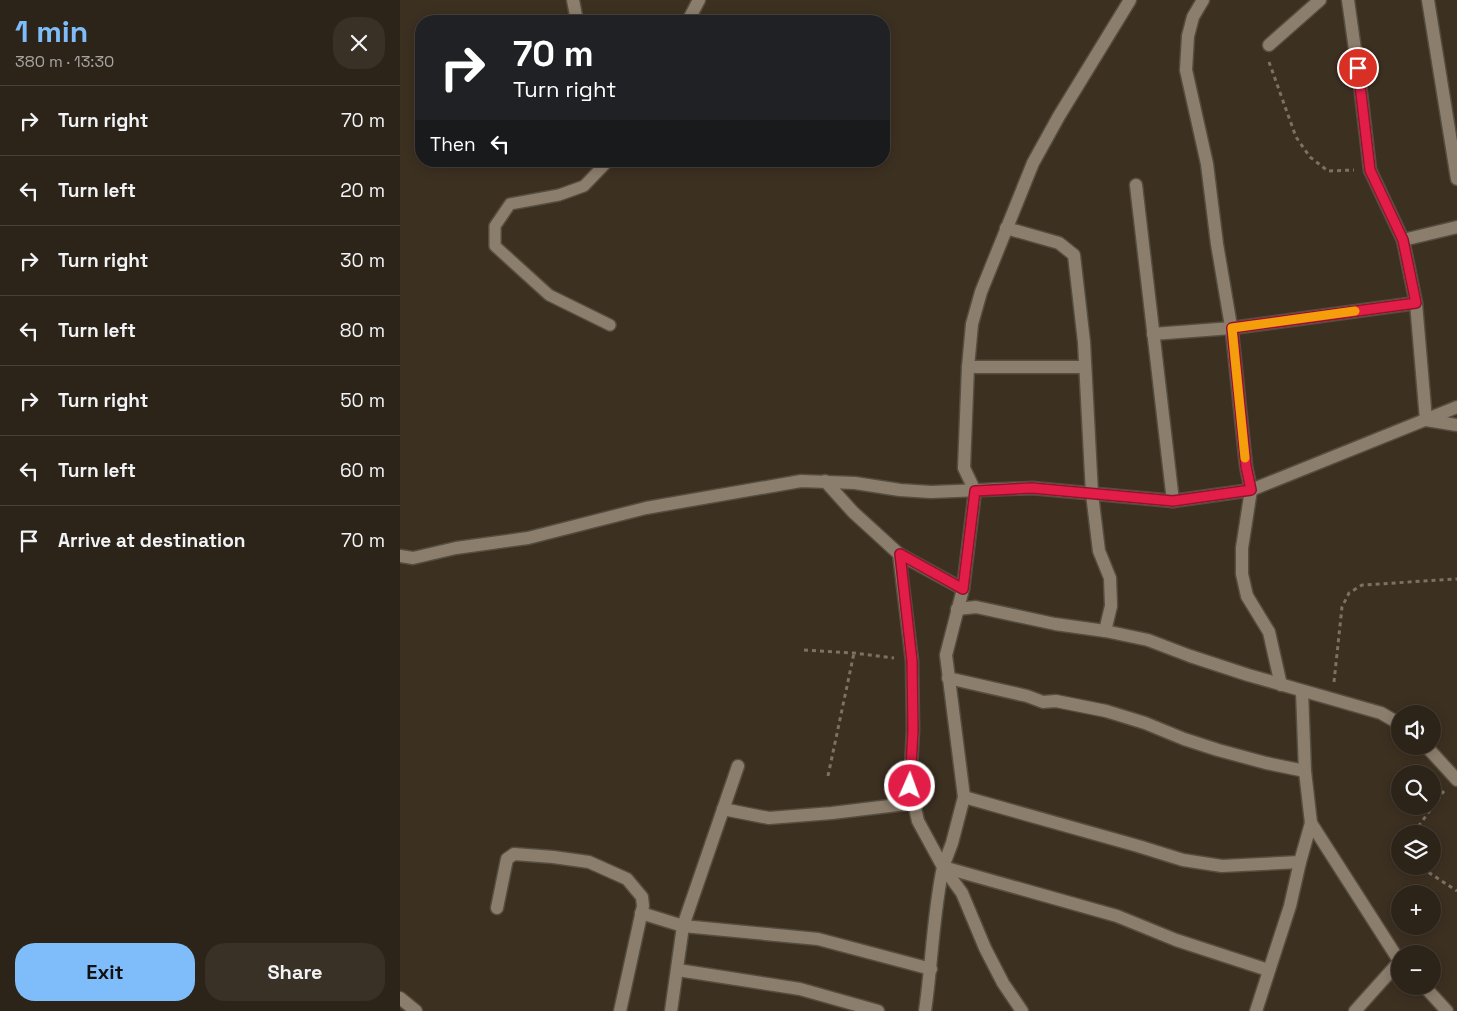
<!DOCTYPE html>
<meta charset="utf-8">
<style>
body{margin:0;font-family:"Space Grotesk",sans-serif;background:#393026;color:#f1f3f6;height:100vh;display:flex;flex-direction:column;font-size:19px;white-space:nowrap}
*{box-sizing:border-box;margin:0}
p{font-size:16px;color:#a7a4a2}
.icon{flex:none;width:28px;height:28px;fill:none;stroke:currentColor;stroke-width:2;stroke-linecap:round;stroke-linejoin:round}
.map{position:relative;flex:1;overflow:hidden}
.drawer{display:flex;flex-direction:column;background:#2d2419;width:400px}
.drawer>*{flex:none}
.banner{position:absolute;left:15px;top:15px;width:475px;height:152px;border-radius:20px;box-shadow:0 2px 12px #0003,0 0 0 1px #484138;background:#202124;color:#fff;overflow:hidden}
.buttons{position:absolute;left:991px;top:705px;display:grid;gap:10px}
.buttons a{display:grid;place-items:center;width:50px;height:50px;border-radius:50%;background:#2d2419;box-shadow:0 2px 12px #0003,0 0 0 1px #484138;font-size:25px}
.pin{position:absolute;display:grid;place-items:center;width:42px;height:42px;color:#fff;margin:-21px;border:2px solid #fff;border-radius:50%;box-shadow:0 1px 5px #0007}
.me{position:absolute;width:55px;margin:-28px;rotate:2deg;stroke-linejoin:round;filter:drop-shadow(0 0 4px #0008)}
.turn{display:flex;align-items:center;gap:18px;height:105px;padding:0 15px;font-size:22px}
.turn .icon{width:65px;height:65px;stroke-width:2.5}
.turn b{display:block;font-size:35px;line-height:42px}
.then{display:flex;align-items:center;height:48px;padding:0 15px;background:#0003;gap:10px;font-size:19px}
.round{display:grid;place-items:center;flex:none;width:52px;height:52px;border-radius:20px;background:#393026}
.overview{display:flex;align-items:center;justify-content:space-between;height:85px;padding:0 15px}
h1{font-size:30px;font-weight:700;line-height:38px;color:#7ebdf9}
.primary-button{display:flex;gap:10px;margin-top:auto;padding:10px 15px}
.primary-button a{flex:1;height:58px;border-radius:20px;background:#7ebdf9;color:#111;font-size:20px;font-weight:700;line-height:58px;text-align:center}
.primary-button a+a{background:#393026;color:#f1f3f6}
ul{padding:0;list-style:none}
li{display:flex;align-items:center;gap:15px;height:70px;padding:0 15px;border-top:1px solid #484138}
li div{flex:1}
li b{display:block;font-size:19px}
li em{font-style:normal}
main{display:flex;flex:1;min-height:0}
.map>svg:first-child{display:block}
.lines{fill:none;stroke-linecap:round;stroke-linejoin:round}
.lane-casing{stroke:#564d3f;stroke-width:14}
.street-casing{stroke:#564d3f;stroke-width:15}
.path{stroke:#7c7165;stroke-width:3;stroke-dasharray:4 4;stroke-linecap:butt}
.lane{stroke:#8c7e6d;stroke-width:11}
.street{stroke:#8c7e6d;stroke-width:12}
.route-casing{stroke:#92132f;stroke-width:12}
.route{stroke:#e11d48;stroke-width:9}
.slow{stroke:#f59e0b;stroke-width:9}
</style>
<main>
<section class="drawer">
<div class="overview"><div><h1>1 min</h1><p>380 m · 13:30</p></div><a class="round"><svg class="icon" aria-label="close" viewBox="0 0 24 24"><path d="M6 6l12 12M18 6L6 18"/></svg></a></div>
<ul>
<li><svg class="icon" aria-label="right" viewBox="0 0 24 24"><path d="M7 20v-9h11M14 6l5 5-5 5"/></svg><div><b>Turn right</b></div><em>70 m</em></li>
<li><svg class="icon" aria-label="left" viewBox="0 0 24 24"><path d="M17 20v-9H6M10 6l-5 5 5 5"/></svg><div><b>Turn left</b></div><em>20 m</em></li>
<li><svg class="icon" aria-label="right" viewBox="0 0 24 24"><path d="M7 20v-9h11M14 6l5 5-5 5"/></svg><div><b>Turn right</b></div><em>30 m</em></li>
<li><svg class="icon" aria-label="left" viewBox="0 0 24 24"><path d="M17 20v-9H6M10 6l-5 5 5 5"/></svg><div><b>Turn left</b></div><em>80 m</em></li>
<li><svg class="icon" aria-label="right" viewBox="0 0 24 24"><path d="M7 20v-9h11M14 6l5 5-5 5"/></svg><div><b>Turn right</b></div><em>50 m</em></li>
<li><svg class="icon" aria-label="left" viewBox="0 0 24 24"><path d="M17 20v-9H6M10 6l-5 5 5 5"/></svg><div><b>Turn left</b></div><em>60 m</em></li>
<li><svg class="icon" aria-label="arrive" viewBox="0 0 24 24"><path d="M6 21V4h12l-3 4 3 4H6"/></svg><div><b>Arrive at destination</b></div><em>70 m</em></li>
</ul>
<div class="primary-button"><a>Exit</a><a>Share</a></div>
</section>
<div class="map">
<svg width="1057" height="1011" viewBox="0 0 1057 1011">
<rect width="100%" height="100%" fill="#3c3021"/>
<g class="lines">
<g class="lane-casing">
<polyline id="lane" points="208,161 184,186 159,195 110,204 95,226 95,246 149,295 210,325"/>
</g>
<g class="street-casing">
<g id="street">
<polyline points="173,0 177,21"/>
<polyline points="803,0 793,17 788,36 786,70 807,164 817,244 832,332 846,466 851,490 842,548 842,574 847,596 869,632 881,685"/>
<polyline points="948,0 960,85 970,170 1003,240 1016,303 1026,420 1057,425"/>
<polyline points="1028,0 1057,179"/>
<polyline points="288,21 299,0"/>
<polyline points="869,45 920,0"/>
<polyline points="736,185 773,501"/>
<polyline points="606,228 659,243 674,255 684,342 692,494 699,551 710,578 711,606 705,631"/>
<polyline points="1003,240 1057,227"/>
<polyline points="753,334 832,328 1016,303"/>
<polyline points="568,367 685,367"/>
<polyline points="425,481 453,512 499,554 563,589"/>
<path d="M499,554L512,661L513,730L510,786L518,821L543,867C533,914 532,963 525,1011"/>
<polyline points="0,556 13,558 56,548 128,538 246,508 401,481 455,483 500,490 531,492 632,488 773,501 851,490 1057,407"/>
<polyline points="557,609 576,607 655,624 705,631 748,640 790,656 848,675 981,713 1000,724"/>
<polyline points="548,678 627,696 643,702 656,701 706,711 745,723 784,739 818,750 866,763 905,771"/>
<polyline points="902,691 905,771 911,823 1000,962"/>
<polyline points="1026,746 1057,780"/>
<polyline points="564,797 738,846 783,860 822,866 900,862"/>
<polyline points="323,809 369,818 432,813 514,803"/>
<polyline points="543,867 552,843 564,797 546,655 563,589 575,491 564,468 568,367 572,324 581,292 633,163 659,116 730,0"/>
<polyline points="543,867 717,916 776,940 868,970"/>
<polyline points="543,867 562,893 585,948 603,983 622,1011"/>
<polyline points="97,908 107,859 114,854 153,857 189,862 227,879 242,897 243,906 220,1011"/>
<polyline points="241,913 283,926 418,939 531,969"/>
<polyline points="278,970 400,989 478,1011"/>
<polyline points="1024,986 1047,1011"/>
<polyline points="0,998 16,1011"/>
<polyline points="271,1011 283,926 338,766"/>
<polyline points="856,1011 890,906 900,862 911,823"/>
<polyline points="955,1011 999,962"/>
</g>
</g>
<g class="path">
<polyline points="869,62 896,137 910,157 928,171 954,170"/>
<polyline points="404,650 454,653 494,658"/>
<polyline points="934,682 942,607 949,593 962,585 1057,579"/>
<polyline points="428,776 454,653"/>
<polyline points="1016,834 1018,827 1044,791"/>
<polyline points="1024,866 1028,872 1057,891"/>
</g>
<use href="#lane" class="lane"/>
<use href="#street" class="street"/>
</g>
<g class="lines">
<g class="route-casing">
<polyline id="route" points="510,786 513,730 512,661 500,554 563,589 575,491 632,488 773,501 851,490 846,466 832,328 1016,303 1003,240 970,170 958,68"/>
</g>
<use href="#route" class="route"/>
<polyline class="slow" points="845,458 832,328 955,311"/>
</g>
</svg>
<div class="buttons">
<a><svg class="icon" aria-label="sound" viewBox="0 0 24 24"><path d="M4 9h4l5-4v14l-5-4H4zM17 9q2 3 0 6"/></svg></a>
<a><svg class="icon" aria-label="search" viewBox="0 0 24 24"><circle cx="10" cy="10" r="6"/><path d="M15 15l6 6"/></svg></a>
<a><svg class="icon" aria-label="layers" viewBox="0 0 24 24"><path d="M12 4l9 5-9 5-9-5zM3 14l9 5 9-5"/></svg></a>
<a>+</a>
<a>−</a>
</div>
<div class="pin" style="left:958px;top:68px;background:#d93025"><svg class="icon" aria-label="arrive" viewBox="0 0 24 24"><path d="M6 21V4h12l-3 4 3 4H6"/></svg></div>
<svg class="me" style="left:510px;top:786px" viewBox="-20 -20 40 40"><circle r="17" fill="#e11d48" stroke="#fff" stroke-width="3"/><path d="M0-11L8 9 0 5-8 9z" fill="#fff"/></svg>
<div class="banner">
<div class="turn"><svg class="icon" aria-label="right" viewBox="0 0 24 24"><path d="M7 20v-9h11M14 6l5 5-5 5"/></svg><div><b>70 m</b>Turn right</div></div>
<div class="then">Then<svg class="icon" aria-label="left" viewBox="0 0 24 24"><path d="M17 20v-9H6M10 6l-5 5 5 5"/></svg></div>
</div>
</div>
</main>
